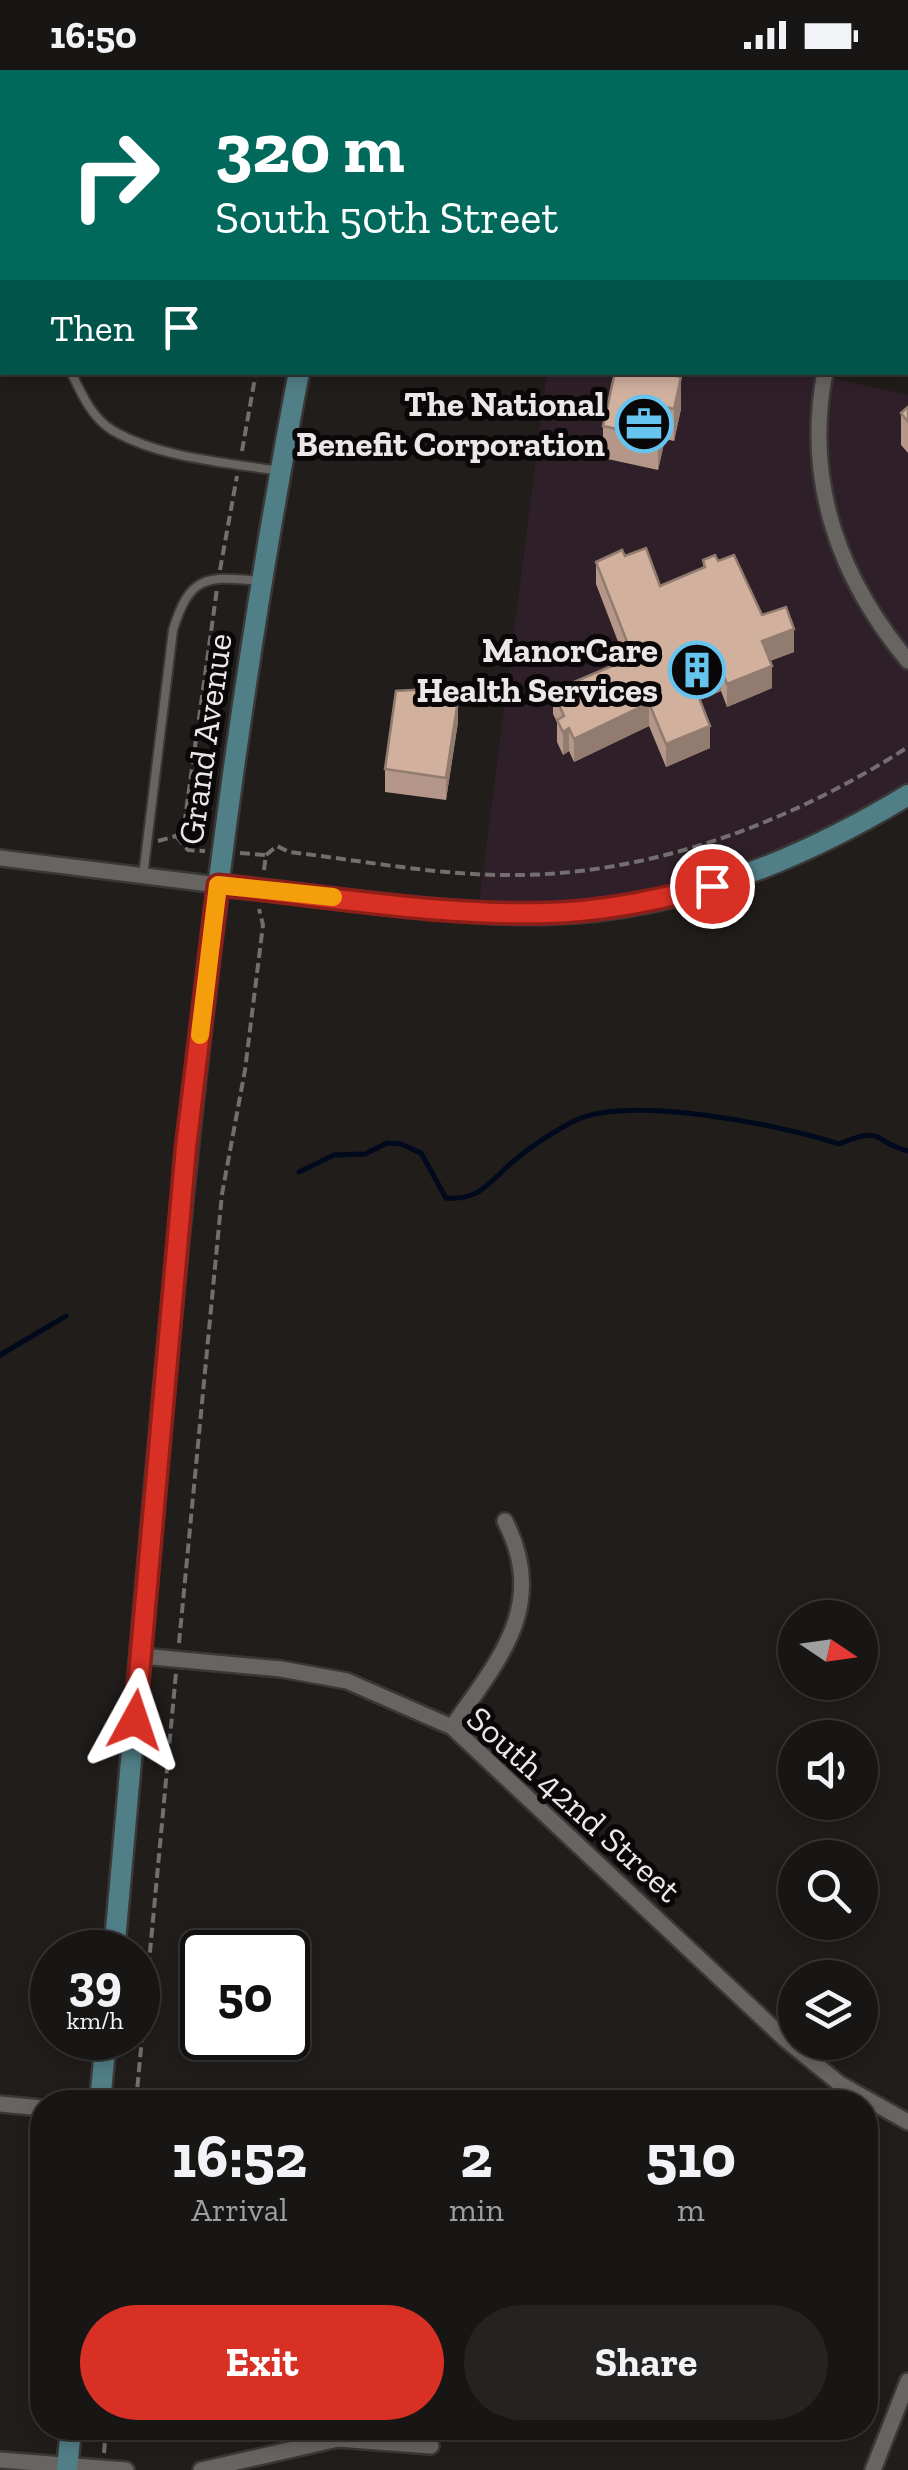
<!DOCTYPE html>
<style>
body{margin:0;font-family:"Zilla Slab",serif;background:#252322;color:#f1f3f6;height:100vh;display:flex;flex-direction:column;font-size:38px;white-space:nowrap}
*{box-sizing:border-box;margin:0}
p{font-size:32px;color:#9f9fa0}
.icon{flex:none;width:55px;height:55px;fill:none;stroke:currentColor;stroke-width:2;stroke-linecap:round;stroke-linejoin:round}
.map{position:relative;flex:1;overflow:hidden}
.drawer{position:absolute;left:30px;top:2020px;width:848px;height:350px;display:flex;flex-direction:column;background:#181614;border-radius:40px;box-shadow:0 5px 15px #0003,0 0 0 2px #363534}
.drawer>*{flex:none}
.guide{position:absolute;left:0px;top:0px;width:910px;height:305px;box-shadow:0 5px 15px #0003,0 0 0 2px #363534;background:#00695c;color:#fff;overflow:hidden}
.needle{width:65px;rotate:103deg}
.controls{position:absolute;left:778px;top:1530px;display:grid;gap:20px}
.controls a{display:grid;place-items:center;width:100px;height:100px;border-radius:50%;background:#181614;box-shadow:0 5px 15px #0003,0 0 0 2px #363534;font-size:50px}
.speed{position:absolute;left:30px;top:1860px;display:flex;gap:20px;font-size:50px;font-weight:700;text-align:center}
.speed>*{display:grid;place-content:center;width:130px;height:130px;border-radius:50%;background:#181614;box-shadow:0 5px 15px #0003,0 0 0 2px #363534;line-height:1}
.speed small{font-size:25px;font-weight:400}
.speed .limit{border:5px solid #111;border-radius:15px;background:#fff;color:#111}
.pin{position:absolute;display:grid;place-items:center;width:85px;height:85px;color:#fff;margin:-42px;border:5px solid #fff;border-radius:50%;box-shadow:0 2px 10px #0007}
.me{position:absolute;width:110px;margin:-55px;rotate:5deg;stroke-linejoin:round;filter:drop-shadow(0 0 8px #0008)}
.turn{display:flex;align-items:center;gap:35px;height:210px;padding:0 50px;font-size:45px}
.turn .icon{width:130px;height:130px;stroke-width:2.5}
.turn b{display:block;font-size:70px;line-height:85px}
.then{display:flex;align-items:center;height:95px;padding:0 50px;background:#0003;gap:20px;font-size:38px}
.eta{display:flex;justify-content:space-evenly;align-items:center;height:170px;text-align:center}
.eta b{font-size:60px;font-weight:700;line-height:70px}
.action{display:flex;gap:20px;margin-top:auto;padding:20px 50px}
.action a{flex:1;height:115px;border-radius:60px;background:#d93025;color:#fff;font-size:40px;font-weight:700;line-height:115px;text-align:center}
.action a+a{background:#252322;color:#f1f3f6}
.status{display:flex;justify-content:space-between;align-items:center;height:70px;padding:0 50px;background:#181614;direction:ltr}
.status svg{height:28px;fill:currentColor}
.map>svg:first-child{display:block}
.commercial{fill:#2f1f29}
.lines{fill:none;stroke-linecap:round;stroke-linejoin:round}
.stream{stroke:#01091c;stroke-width:5}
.lane-casing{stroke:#3a3837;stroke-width:12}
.street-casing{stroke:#3a3837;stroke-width:20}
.secondary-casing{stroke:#3a3837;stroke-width:25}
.path{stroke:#726f6e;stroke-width:4;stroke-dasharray:10 5;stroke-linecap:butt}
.lane{stroke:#686462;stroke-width:8}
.street{stroke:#686462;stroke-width:15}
.secondary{stroke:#517f87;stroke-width:20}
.wall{fill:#b49788}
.shaded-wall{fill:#927b6f}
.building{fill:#d1b09e;stroke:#927b6f;stroke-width:2.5}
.route-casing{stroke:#8d1f18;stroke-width:25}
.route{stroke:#d93025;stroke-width:18}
.slow{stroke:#f59e0b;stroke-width:18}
.labels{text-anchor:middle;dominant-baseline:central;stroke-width:10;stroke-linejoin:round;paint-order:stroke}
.poi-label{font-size:35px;font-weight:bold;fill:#eae7e6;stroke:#090707;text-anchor:end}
.street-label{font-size:35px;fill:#eae7e6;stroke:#090707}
</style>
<div class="status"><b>16:50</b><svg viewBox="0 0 49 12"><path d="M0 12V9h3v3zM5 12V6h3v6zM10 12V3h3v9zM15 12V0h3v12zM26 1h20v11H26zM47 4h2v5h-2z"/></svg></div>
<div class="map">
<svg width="908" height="2400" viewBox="0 0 908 2400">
<rect width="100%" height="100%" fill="#201d1b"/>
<polygon class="commercial" points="547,303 825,303 825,306 908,325 908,725 868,750 656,830 478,841"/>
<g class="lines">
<g class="stream">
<path d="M299,1102L334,1085L365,1084L387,1073L401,1074L421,1083L446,1128C482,1131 491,1109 516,1089C533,1075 555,1061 574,1051C628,1024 782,1055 839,1074C886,1055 872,1072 908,1081"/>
<polyline points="0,1285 66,1246"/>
</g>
<g class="lane-casing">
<g id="lane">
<polyline points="0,6 2,8"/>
<polyline points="0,213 2,215"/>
<path d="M71,302C81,323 92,348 112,360C159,388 228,393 281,401"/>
<path d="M143,806L173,560C190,505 206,506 259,511"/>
</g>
</g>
<g class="street-casing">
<g id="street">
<polyline points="908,96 908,94"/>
<path d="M825,302C804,411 839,508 908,591"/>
<polyline points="0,788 218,815"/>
<polyline points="141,1586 281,1599 347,1611 452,1657 786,1970 840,2014 908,2052"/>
<path d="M452,1657C500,1588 548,1535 505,1451"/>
<polyline points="0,2034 42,2038"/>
<polyline points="0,2390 126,2400"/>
<polyline points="201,2400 338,2369 431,2376"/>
<polyline points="873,2400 908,2311"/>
</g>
</g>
<g class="secondary-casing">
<g id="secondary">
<polyline points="349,2 349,0"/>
<polyline points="377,2 378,0"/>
<path d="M218,815C326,826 435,845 544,844C674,842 799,791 908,725"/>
<path d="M114,1882C162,1354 198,824 299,302"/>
<polyline points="100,2032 106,1968"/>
<polyline points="67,2400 71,2358"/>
</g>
</g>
<g class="path">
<polyline points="317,2 317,0"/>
<polyline points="242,381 256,302"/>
<polyline points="220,500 237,406"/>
<polyline points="176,766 184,756 217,519"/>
<polyline points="176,766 188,780 205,781"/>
<polyline points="158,771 176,766"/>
<polyline points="240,783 265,785"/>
<path d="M266,785L277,776L289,782C358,790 430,804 500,805C644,808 789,754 908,677"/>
<polyline points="264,800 266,785"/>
<polyline points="179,1573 222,1124 245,1000 263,855 259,839"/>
<polyline points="136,2032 176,1603"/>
<polyline points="104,2383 106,2358"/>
</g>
<use href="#lane" class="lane"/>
<use href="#street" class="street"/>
<use href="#secondary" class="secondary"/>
</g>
<g class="wall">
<polygon points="679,302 681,339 674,371 665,369 658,400 603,388 603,356"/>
<polygon points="908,337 908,407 908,383 901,375 901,343"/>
<polygon points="625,486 660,516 703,498 703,490 718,491 794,582 770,591 772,618 727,637 721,621 700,630 710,678 666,697 649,656 574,692 569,681 563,685 557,672 557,652 553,644 553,621 625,590 596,514 596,492"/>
<polygon points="458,652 446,730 385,722 385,699"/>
</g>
<g class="shaded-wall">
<polygon points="681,307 681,339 674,371 674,339"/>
<polygon points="665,337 665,369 658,400 658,368"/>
<polygon points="794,559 794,582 762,593 762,571"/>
<polygon points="772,596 772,618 727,637 727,614"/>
<polygon points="721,598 721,621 692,633 692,610"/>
<polygon points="458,630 458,652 446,730 446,708"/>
<polygon points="649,633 649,656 574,692 574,669"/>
<polygon points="710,656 710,678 666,697 666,674"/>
<polygon points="569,658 569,681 563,685 563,662"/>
</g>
<g class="building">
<polygon points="708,0 780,0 783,1 783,2 708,2"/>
<polygon points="615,302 672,302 672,305 681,307 674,339 665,337 658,368 603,356"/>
<polygon points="908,337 908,352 901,343"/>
<polygon points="646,478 660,516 705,497 703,490 715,485 718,491 734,485 762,545 786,537 794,559 762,571 772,596 727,614 721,598 692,610 710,656 666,674 649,633 574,669 569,658 563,662 557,650 564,646 553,621 633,587 596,492 622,480 625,486"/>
<polygon points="429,619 458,630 446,708 385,699 396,621"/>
</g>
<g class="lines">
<g class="route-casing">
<path id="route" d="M135,1650L186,1077L218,815C326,826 437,846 546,843C602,842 657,830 712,816"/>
</g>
<use href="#route" class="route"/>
<polyline class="slow" points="200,965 218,815 333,827"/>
</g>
<defs>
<g id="office-ring" transform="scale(2.875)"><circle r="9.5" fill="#090707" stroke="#66c4ef" stroke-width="1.5"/><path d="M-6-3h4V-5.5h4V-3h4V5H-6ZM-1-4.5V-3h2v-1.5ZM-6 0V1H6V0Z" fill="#66c4ef"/></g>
<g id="building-ring" transform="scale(2.875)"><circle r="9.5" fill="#090707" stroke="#66c4ef" stroke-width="1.5"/><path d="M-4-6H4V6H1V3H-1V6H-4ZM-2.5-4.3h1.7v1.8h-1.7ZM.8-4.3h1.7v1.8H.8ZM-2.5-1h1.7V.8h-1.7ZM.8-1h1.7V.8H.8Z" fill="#66c4ef"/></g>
</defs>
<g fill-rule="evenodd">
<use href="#office-ring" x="644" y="354"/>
<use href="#building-ring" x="697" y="600"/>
</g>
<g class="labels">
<g class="poi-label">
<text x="605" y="334">The National<tspan x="605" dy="40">Benefit Corporation</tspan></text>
<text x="658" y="580">ManorCare<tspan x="658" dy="40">Health Services</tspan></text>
</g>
<g class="street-label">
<text transform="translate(205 669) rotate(-82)">Grand Avenue</text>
<text transform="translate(574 1734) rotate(42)">South 42nd Street</text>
</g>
</g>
</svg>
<div class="controls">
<a><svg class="needle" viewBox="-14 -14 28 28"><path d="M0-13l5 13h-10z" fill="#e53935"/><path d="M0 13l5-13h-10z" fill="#9f9fa0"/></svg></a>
<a><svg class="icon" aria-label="sound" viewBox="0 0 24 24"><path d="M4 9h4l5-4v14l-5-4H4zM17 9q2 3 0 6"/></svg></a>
<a><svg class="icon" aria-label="search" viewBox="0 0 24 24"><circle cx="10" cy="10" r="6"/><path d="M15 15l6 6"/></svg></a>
<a><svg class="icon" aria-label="layers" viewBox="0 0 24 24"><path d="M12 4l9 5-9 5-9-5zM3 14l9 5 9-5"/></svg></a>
</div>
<div class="speed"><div>39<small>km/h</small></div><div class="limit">50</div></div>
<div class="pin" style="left:712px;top:816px;background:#d93025"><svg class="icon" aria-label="arrive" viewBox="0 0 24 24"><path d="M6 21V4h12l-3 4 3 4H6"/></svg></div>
<svg class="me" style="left:135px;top:1650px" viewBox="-20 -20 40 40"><path d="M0-17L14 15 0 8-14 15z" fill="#d93025" stroke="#fff" stroke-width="4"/></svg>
<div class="guide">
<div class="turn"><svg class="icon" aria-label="right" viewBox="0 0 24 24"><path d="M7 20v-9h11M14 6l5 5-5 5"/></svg><div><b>320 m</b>South 50th Street</div></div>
<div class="then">Then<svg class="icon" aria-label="arrive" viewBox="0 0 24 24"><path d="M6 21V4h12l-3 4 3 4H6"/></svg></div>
</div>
<section class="drawer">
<div class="eta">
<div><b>16:52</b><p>Arrival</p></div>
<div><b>2</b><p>min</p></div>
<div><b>510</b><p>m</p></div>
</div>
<div class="action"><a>Exit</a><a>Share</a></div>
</section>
</div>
